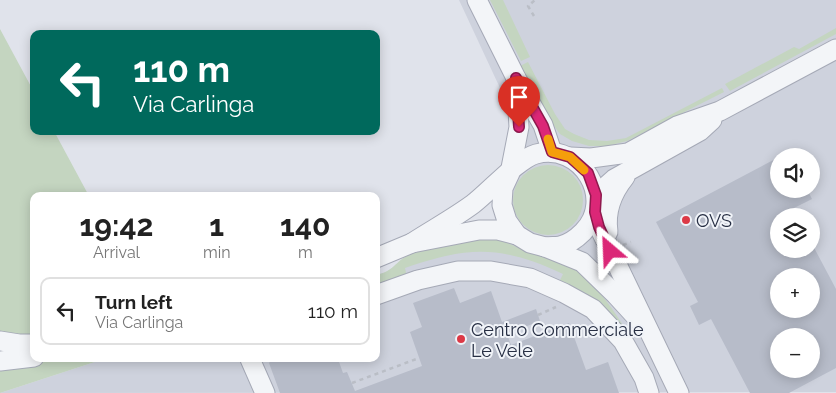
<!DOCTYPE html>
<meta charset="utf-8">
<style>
body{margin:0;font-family:Raleway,sans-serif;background:#f2f2f2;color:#222;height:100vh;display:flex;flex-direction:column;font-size:19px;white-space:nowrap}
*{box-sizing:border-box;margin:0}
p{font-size:16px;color:#767676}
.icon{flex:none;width:28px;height:28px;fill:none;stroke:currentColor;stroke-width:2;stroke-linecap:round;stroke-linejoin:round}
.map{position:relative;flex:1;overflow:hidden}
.drawer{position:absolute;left:30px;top:192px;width:350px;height:170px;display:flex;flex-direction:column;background:#fff;border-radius:10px;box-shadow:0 2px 12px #0003}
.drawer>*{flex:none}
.hud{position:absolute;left:30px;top:30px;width:350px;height:105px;border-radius:10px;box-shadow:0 2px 12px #0003;background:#00695c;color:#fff;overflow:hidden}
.buttons{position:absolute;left:770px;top:148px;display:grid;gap:10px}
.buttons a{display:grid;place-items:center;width:50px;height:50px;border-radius:50%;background:#fff;box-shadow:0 2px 12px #0003;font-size:25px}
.pin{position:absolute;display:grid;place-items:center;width:42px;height:42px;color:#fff;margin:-51px -21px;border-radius:50% 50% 50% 0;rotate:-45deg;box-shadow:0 0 5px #0007}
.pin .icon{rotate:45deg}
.me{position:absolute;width:55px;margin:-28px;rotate:334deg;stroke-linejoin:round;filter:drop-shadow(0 0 4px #0008)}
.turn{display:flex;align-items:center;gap:18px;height:105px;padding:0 20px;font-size:22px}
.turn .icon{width:65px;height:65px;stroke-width:2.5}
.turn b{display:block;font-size:35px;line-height:42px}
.eta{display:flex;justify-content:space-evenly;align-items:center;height:85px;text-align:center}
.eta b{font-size:30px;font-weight:700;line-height:35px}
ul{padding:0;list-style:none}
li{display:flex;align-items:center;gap:15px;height:68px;margin:0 10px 8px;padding:0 10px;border:2px solid #e0e0e0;border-radius:10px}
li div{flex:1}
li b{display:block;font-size:19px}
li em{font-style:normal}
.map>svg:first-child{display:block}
.built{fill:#ced2dd;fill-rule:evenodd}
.green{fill:#c4d5c0}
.building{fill:#b7bcc9;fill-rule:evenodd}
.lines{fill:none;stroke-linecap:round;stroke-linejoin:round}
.minor-casing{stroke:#a5a9b6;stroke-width:21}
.path{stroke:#babec6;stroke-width:2.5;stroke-dasharray:4 4;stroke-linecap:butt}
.minor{stroke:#f3f5f8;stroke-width:19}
.route-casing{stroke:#8e194d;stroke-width:12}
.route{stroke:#db2777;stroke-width:9}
.slow{stroke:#f59e0b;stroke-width:9}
.poi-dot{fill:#dc3946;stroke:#f0f3f8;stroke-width:2}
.labels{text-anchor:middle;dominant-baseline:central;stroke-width:4;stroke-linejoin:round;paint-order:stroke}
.poi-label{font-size:18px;fill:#272f44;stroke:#f0f3f8;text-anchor:start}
</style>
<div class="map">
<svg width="836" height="393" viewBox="0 0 836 393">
<rect width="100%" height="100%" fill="#e0e3eb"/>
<path class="built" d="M459,0H836V392L0,393L104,359H376V275L387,272L408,255L495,238L514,118ZM779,156H811V189H779ZM779,216H811V249H779ZM779,276H811V309H779ZM779,336H811V369H779Z"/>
<g class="green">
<polygon points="490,0 503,0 530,57 521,61"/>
<polygon points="836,28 836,34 730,91 725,84 794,47 799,49"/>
<path d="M0,29L34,92V131H54L89,196H34V333C23,335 9,339 0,331Z"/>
<polygon points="528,62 555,114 565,129 574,134 589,140 607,141 626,138 722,88 724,92 627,141 607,146 589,146 572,141 560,134 548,118 520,66"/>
<circle cx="548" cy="200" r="35"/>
<path d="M495,238C509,242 522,251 537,255C548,258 559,255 570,263C603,288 634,339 651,377L558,284L563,274C501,245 469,246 405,268L407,277L376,288V275C395,271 395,261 409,255C430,246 471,240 495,238Z"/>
<polygon points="54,359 104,359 0,393 0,365 23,364"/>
</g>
<g class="building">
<path d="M779,157V189H807L812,199L794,208L798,216H779V249H811V242L836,289V368L789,393H750L711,319L699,325L690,306L698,302L656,222ZM779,276H811V309H779ZM779,336H811V369H779Z"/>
<polygon points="454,288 460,303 491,291 502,322 536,309 540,321 507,334 511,345 569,323 586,370 608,362 619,393 280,393 269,363 272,359 338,359 343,373 347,372 355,391 422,366 410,332 422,327 413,303"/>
</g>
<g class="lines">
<g class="minor-casing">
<g id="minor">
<polyline points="477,0 516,78 543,125 552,152"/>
<polyline points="516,78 519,127 510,173 503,188 502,205 507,221 517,235 530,243 545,247 582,262 616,295 648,330"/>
<polyline points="570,157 591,158 628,153 677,126 720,111 836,49"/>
<polyline points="596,195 614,179 700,131 712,120"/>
<polyline points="595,212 599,227 679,393"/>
<path d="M608,232C605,212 612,193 625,177"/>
<path d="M412,243C432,230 454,218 473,204C490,191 518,159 536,154C581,142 616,199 583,232C577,238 569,244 560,246C555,247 550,246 545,247"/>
<polyline points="376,258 412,243 479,230 498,230 517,235"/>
<polyline points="376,295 418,280 458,271 491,271 530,278 564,293 593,309 623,341 644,378 649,393"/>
<polyline points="0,341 19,344 34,344"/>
<polyline points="250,359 265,393"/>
<polyline points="0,361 34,357"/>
</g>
</g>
<g class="path">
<polyline points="534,16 528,6 535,0"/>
<polyline points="623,245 631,242"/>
<polyline points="538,315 556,307"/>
<polyline points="352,383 419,358"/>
</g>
<use href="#minor" class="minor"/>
</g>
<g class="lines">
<g class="route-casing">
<polyline id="route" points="519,127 516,78 543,126 552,152 570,157 588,173 596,195 595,212 599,227 610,251"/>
</g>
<use href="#route" class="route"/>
<polyline class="slow" points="548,139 552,152 570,157 584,170"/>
</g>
<g class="poi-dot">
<circle cx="686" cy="220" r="5"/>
<circle cx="461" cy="339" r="5"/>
</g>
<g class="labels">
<g class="poi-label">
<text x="696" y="220">OVS</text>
<text x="471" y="329">Centro Commerciale<tspan x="471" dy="21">Le Vele</tspan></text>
</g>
</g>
</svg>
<div class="buttons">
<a><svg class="icon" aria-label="sound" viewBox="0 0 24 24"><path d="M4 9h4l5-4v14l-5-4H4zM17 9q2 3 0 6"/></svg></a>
<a><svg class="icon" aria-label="layers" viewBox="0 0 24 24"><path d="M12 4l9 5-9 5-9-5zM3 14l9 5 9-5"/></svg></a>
<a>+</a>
<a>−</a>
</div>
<div class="pin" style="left:519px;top:127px;background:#d93025"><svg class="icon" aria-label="arrive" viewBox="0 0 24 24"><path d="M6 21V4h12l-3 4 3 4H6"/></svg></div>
<svg class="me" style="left:610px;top:251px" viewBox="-20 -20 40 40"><path d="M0-17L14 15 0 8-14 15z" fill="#db2777" stroke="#fff" stroke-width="4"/></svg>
<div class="hud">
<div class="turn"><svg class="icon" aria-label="left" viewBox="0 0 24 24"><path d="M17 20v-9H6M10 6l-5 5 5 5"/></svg><div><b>110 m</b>Via Carlinga</div></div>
</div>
<section class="drawer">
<div class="eta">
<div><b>19:42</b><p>Arrival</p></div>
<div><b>1</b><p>min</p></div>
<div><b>140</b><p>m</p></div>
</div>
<ul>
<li><svg class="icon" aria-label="left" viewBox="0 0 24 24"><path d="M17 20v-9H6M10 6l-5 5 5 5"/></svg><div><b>Turn left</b><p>Via Carlinga</p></div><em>110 m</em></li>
</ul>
</section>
</div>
